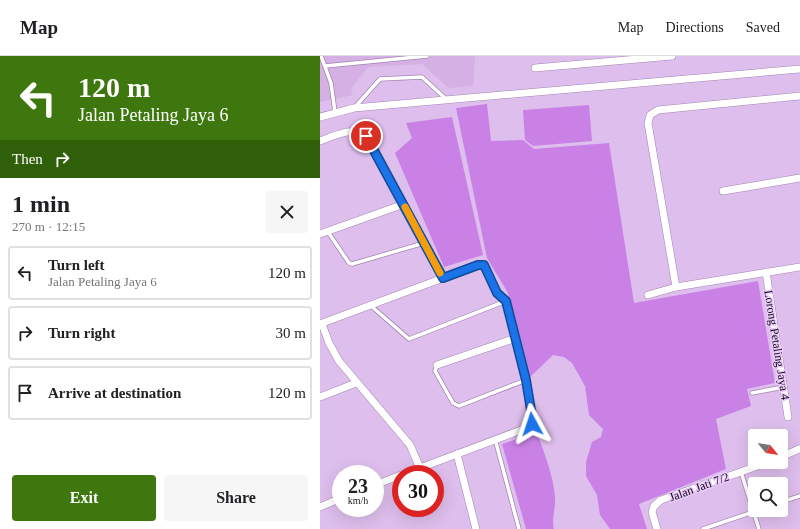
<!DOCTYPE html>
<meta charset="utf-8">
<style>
body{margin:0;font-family:"Times New Roman",serif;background:#f6f6f6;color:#202124;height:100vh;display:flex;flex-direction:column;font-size:15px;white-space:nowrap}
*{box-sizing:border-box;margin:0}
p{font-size:13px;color:#757577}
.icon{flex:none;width:22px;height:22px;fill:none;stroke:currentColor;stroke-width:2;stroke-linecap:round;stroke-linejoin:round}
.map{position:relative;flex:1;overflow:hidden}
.panel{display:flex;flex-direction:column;background:#fff;width:320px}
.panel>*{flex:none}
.hud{background:#3d770d;color:#fff;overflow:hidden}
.needle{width:26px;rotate:120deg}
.controls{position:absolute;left:428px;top:373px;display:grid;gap:8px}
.controls a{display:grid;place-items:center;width:40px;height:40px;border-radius:4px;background:#fff;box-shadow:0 4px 16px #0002;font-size:20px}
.speed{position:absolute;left:12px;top:409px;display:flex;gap:8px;font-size:20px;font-weight:700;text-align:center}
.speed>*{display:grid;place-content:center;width:52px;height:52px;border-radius:50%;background:#fff;box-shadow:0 4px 16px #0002;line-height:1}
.speed small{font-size:10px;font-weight:400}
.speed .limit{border:6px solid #d22;background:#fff;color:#111}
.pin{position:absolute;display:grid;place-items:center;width:34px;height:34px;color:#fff;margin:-17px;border:2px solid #fff;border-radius:50%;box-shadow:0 1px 4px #0007}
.me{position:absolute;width:44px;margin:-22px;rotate:355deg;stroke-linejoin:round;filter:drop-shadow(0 0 3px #0008)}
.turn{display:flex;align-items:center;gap:14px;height:84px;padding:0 12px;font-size:18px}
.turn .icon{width:52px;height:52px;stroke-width:2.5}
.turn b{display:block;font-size:28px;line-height:34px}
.then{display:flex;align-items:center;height:38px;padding:0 12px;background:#0003;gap:8px;font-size:15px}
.round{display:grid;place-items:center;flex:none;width:42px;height:42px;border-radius:4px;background:#f6f6f6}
.summary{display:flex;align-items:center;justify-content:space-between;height:68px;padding:0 12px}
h1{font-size:24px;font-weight:800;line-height:30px}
.action{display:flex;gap:8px;margin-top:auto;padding:8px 12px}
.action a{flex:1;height:46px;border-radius:4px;background:#3d770d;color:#fff;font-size:16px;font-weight:800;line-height:46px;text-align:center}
.action a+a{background:#f6f6f6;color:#202124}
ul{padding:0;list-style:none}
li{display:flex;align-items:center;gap:12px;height:54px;margin:0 8px 6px;padding:0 4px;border:2px solid #e0e0e0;border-radius:4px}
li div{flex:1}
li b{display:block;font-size:15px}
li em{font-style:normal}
header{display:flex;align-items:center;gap:24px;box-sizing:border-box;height:56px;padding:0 20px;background:#fff;border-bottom:1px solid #e0e0e0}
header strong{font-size:19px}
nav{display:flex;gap:22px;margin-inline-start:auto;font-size:14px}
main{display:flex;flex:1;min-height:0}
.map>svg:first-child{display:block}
.built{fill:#d4b0e4}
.green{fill:#c981e6}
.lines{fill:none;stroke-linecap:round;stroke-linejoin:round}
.service-casing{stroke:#a385b0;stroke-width:5}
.minor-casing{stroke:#a385b0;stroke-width:8}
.service{stroke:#fff;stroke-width:3.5}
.minor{stroke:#fff;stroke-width:7}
.route-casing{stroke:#114b97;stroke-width:10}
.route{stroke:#1a73e8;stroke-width:7}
.slow{stroke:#f59e0b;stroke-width:7}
.labels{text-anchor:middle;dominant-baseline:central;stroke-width:3;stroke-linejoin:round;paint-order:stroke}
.street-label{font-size:12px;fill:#130818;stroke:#ebcbf9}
</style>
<header>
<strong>Map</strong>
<nav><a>Map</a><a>Directions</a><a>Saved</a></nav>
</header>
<main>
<section class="panel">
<div class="hud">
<div class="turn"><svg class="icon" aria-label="left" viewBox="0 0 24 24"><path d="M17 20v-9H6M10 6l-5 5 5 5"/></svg><div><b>120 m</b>Jalan Petaling Jaya 6</div></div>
<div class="then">Then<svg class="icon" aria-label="right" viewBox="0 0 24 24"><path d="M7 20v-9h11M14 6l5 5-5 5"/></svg></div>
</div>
<div class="summary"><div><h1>1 min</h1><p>270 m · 12:15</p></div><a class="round"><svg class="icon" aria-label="close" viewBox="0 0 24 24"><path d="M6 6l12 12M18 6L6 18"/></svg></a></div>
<ul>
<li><svg class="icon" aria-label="left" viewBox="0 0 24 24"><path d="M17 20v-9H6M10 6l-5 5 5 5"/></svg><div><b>Turn left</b><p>Jalan Petaling Jaya 6</p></div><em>120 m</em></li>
<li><svg class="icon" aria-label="right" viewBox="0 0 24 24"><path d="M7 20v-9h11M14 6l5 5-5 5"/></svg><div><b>Turn right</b></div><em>30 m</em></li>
<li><svg class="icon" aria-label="arrive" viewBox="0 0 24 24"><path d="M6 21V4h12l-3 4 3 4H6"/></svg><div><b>Arrive at destination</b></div><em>120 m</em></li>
</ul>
<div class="action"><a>Exit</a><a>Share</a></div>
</section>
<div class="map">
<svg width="480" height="473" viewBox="0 0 480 473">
<rect width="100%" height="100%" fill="#debeec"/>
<polygon class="built" points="0,0 155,0 153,30 129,32 102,8 48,11 31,33 33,39 0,46"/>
<g class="green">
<polygon points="167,48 171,85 203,84 214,93 289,87 314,247 438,225 455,327 427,333 431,350 396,363 406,413 319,448 327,473 290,473 280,459 277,439 266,420 266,406 272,386 281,381 283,373 269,359 265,330 252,307 244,301 233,299 210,321 188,237 167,202 136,52"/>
<polygon points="269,49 272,85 213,90 205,84 203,54"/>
<polygon points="132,61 163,199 124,211 75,97 92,82 86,67"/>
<path d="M217,376C224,397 234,421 235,442C236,453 231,462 234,473H206L182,388Z"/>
</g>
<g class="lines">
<g class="service-casing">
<g id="service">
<polyline points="1,0 11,27 15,56"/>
<polyline points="5,10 107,0"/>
<polyline points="35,51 60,23 102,21 126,43"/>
<polyline points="8,176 29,207 32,208 104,187"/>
<polyline points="50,249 89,283 186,245"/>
<polyline points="117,309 115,315 133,347 139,350 206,324"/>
<polyline points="432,337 464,331"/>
<polyline points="175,383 199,473"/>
<polyline points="421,416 439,473"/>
<polyline points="461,446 480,440"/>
<polyline points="383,473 439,454"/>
</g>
</g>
<g class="minor-casing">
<g id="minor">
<polyline points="215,12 352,0"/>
<polyline points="0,61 34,52 480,13"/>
<path d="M0,85C17,79 35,68 50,84L123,222"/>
<polyline points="403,135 480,122"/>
<polyline points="0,178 84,148"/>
<polyline points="446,216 468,361"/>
<polyline points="356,231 328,67 330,59 338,54 480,40"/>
<polyline points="328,239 356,231 480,211"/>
<polyline points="0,268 158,209 164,209 177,237 186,245 206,324 212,368 209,371 84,418"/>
<polyline points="2,268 9,287 19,305 90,389 100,412"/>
<polyline points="117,309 196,282"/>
<polyline points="0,341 36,327"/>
<polyline points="137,398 156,473"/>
<polyline points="461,401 479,393"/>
<polyline points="55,429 81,419"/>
<polyline points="0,451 21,442"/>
<polyline points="337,473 332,456 334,450 341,444 449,406"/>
</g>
</g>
<use href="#service" class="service"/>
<use href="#minor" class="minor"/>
</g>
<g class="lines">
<g class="route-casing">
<polyline id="route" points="46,80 123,222 158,209 164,209 177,237 186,245 206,324 212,360 212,368"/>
</g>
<use href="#route" class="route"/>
<polyline class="slow" points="85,151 120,217"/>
</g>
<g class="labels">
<g class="street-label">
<text transform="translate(457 289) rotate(81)">Lorong Petaling Jaya 4</text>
<text transform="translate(379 431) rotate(-20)">Jalan Jati 7/2</text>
</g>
</g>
</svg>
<div class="controls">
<a><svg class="needle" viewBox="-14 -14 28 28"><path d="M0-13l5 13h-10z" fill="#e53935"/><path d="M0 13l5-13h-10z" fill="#757577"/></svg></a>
<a><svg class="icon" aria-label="search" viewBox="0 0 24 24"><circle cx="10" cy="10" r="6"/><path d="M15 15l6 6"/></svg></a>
</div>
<div class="speed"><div>23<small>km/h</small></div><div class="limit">30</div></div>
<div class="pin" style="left:46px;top:80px;background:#d93025"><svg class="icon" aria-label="arrive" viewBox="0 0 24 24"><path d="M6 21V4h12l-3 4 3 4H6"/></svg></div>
<svg class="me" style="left:212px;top:368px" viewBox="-20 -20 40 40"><path d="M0-17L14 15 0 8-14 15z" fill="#1a73e8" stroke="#fff" stroke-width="4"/></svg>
</div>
</main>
